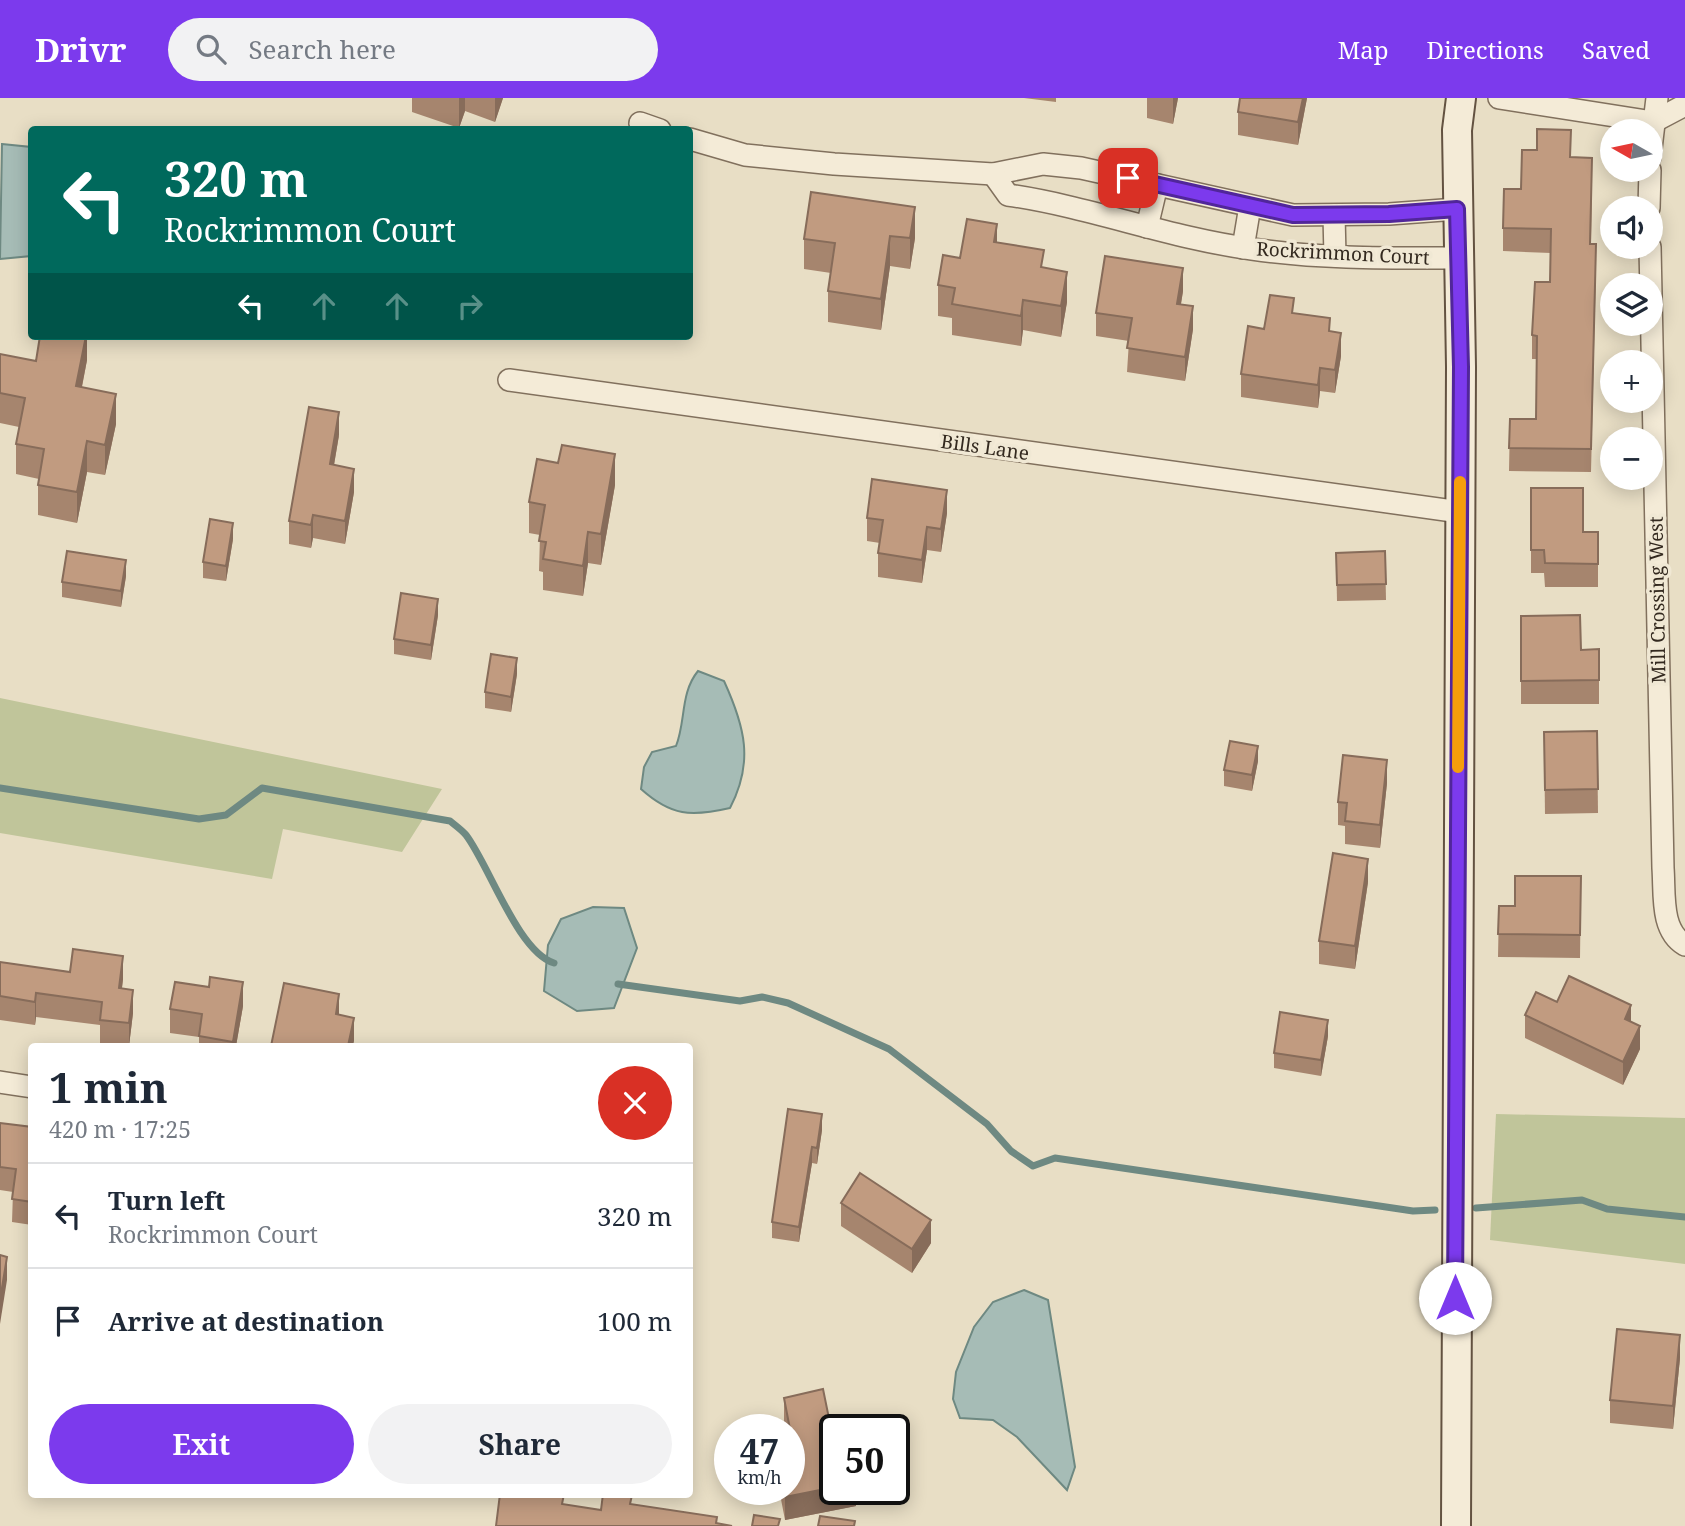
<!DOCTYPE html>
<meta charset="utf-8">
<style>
body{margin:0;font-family:"Noto Serif",serif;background:#f2f2f3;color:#1f2937;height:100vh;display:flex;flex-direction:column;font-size:26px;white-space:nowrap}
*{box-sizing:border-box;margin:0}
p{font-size:23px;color:#747a83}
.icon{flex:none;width:38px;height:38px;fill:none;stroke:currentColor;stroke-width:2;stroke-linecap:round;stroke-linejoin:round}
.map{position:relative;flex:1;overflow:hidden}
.panel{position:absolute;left:28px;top:945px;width:665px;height:455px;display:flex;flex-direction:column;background:#fff;border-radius:7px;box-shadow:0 4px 18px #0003}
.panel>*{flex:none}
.banner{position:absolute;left:28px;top:28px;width:665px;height:214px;border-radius:7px;box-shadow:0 4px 18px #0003;background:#00695c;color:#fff;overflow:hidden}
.needle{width:46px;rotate:279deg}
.tools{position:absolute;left:1600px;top:21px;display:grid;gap:14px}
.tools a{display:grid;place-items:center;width:63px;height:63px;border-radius:50%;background:#fff;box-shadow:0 4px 18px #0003;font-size:35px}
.speed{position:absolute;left:714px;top:1316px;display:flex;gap:14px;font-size:35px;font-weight:700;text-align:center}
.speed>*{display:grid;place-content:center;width:91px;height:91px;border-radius:50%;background:#fff;box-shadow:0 4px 18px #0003;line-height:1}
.speed small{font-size:18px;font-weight:400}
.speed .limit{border:4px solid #111;border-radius:10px;background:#fff;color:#111}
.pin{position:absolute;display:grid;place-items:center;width:60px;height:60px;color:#fff;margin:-30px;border-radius:14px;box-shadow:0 4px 10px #0006}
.me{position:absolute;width:77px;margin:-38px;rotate:0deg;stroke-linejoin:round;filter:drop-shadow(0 0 5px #0008)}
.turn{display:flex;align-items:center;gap:24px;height:147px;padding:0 21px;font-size:32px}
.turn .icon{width:91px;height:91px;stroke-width:2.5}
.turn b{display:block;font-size:49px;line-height:60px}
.lanes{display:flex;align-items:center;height:66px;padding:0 21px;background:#0003;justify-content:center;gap:35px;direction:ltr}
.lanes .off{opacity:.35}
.round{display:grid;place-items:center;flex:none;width:74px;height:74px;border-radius:37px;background:#f2f2f3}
.overview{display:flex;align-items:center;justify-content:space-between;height:119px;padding:0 21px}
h1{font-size:42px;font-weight:700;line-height:52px}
.cta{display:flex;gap:14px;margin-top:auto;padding:14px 21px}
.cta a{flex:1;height:80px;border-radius:42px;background:#7c3aed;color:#fff;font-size:28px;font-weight:700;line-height:80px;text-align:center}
.cta a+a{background:#f2f2f3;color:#1f2937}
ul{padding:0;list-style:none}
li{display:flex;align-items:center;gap:21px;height:105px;padding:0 21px;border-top:2px solid #e0e1e3}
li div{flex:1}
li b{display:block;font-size:26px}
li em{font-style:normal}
header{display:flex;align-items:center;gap:42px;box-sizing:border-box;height:98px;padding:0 35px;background:#7c3aed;color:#fff}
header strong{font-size:33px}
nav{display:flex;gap:38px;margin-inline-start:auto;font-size:24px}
.search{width:490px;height:63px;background:#f2f2f3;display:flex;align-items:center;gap:18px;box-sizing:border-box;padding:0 24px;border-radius:38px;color:#747a83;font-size:26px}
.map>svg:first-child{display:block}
.green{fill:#c0c59a}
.water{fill:#a6bcb6;stroke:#6e8982;stroke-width:2}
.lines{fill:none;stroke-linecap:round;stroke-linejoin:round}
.stream{stroke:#6e8982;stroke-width:7}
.minor-casing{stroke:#81705d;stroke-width:24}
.secondary-casing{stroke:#635241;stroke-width:32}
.minor{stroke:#f4ebd7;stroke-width:21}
.secondary{stroke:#f4ebd7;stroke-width:28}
.wall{fill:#a6856e}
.shaded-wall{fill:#876c5a}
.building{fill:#c19b80;stroke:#876c5a;stroke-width:2}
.route-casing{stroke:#51269a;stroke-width:18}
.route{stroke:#7c3aed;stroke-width:12}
.slow{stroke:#f59e0b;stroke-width:12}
.labels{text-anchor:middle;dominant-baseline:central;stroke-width:7;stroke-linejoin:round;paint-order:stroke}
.street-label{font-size:19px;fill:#33291f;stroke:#f0e8d4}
</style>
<header>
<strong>Drivr</strong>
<div class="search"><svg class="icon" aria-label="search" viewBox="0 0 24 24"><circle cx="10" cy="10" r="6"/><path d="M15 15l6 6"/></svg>Search here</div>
<nav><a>Map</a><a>Directions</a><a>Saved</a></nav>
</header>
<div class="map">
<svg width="1685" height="1428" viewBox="0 0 1685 1428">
<rect width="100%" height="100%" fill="#e8dec5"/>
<g class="green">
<polygon points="0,600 442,691 402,754 283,731 272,781 0,735"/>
<polygon points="1496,1016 1685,1020 1685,1166 1490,1142"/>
</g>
<g class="water">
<polygon points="2,46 31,49 31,158 0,161"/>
<path d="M698,573L724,583C745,629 754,664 730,710C691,719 671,718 641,691L644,669L652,654L676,648C686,623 680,595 698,573Z"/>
<polygon points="593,809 624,810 637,850 614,910 577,913 544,893 548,847 561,821"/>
<polygon points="1024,1192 1048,1202 1075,1369 1067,1392 1017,1339 993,1322 960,1320 953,1301 956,1274 974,1229 993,1204"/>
</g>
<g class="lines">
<g class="stream">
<path d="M0,690L199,721L226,717L262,690L450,723C455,727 462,732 466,737C489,767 518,854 554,865"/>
<polyline points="618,886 740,903 762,899 788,905 889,951 987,1026 1011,1053 1033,1068 1055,1060 1413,1113 1435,1112"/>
<polyline points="1476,1110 1582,1102 1607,1111 1685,1119"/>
</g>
<g class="minor-casing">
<g id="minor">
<polyline points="1499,0 1653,24 1685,7"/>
<polyline points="640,25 660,32"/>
<polyline points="690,41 745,57 834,66 993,76 1043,66 1081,70 1293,117 1389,116 1457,111"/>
<polyline points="1650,59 1657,0"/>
<path d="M993,76L1008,97C1091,109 1169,140 1252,151C1320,161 1390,160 1459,160"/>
<polyline points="1649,110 1650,72"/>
<polyline points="1334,117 1335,158"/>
<polyline points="1147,129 1157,87"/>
<path d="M1650,149L1663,770C1665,796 1660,832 1685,847"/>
<polyline points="1243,150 1250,108"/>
<polyline points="509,282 1460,414"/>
<polyline points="0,984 32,989"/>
</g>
</g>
<g class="secondary-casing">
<polyline id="secondary" points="1456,1428 1461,269 1457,32 1461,0"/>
</g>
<use href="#minor" class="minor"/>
<use href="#secondary" class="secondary"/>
</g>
<g class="wall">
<polygon points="412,0 503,0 495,24 465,13 459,30 412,14"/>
<polygon points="1024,0 1056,0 1056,4"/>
<polygon points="1147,0 1178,0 1173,26 1147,20"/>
<polygon points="1307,0 1298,47 1238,37 1238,14"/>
<polygon points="1571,59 1592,83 1591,146 1596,169 1591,374 1509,373 1510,321 1536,321 1537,261 1532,261 1532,237 1550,184 1551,155 1503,153 1503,130 1521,91"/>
<polygon points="811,94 915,140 910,171 890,168 881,232 828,224 828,193 831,175 804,171 804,141"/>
<polygon points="997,145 1044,170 1067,204 1061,239 1023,232 1021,248 952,237 952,220 938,218 938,187 960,160"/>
<polygon points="1183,193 1181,206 1193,231 1185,283 1127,274 1129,243 1096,238 1096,215"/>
<polygon points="1294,215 1330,233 1341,258 1335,295 1320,293 1318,310 1241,299 1241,276 1264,231"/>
<polygon points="87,238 87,262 82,289 116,326 105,377 87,374 77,425 38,417 38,387 39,381 16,376 16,346 19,329 0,325 0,258 36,263 54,240"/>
<polygon points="339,337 334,367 354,394 345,446 313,440 311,450 289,446 289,423"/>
<polygon points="558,365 615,387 601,467 588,465 583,498 543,492 543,474 539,473 540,437 529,435 529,404"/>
<polygon points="1531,390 1583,434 1598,434 1598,489 1545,489 1544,475 1531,475"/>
<polygon points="947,415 941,454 927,452 922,485 878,479 878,455 880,445 867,443 867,420"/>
<polygon points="233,441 226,483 203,480 203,464"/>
<polygon points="1385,453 1386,502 1337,503 1336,455"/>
<polygon points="126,478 121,509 62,499 62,484"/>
<polygon points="438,517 431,562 394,556 394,541"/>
<polygon points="1521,518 1581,552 1599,551 1599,606 1521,606"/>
<polygon points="517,576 511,614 485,610 485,594"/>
<polygon points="1597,633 1598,715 1545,716 1544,634"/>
<polygon points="1258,663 1252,693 1224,688 1224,672"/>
<polygon points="1387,685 1380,750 1345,746 1345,728 1338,727 1338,704"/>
<polygon points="1581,778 1580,860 1498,859 1499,808 1515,808"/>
<polygon points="1368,784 1355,871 1319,866 1319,843"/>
<polygon points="0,864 123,881 122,890 133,915 129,948 100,945 100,927 36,919 35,927 0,922"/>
<polygon points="1557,904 1631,924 1640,951 1623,987 1525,940 1525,917"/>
<polygon points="243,908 236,948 199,948 199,939 170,935 170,911"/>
<polygon points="1328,938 1321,978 1274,970 1274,955"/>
<polygon points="788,1011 822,1032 817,1066 812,1065 799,1144 772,1140 772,1124"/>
<polygon points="0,1025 32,1029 32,1127 12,1124 13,1094 0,1092"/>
<polygon points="841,1105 931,1145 912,1175 841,1128"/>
<polygon points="1680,1260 1673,1331 1610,1325 1610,1302"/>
<polygon points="784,1300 835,1391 856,1391 856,1408 785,1422 779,1391 789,1391 789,1332 786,1332 784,1323"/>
</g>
<g class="shaded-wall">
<polygon points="459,0 465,0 465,13 459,30"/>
<polygon points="495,0 503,0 495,24"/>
<polygon points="1173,0 1178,0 1173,26"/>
<polygon points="1303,0 1307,0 1298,47 1298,24"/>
<polygon points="915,109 915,140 910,171 910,140"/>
<polygon points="997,126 997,157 994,144"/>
<polygon points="890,138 890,168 881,232 881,201"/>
<polygon points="1183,170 1183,193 1177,229 1177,206"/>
<polygon points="1067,174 1067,204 1061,239 1061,208"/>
<polygon points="1023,202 1023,232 1021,248 1021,218"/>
<polygon points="1193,208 1193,231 1185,283 1185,259"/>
<polygon points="1341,235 1341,258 1335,295 1335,272"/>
<polygon points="86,238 87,238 87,262 76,318 76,288"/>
<polygon points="1320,270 1320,293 1318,310 1318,287"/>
<polygon points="116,296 116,326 105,377 105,347"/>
<polygon points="339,314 339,337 330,390 330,366"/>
<polygon points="87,343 87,374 77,425 77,394"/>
<polygon points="615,356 615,387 601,467 601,436"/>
<polygon points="354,371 354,394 345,446 345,423"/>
<polygon points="947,392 947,415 941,454 941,431"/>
<polygon points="313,417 313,440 311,450 311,427"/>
<polygon points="233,425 233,441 226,483 226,468"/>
<polygon points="927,429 927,452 922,485 922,462"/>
<polygon points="588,434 588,465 583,498 583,468"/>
<polygon points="126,462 126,478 121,509 121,493"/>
<polygon points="438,501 438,517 431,562 431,547"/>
<polygon points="517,560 517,576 511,614 511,599"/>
<polygon points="1258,648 1258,663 1252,693 1252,677"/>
<polygon points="1387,662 1387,685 1380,750 1380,727"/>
<polygon points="1368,761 1368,784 1355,871 1355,848"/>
<polygon points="123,858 123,881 119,913 119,890"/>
<polygon points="243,884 243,908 236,948 233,948"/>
<polygon points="133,892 133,915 129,948 129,925"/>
<polygon points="36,895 36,919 35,927 35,904"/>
<polygon points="339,896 339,919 336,916"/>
<polygon points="1631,907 1631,931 1625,921"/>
<polygon points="354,920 354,943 353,948 348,948"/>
<polygon points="1328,922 1328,938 1321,978 1321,962"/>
<polygon points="1640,928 1640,951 1623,987 1623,964"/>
<polygon points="822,1016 822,1032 817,1066 817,1050"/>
<polygon points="812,1049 812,1065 799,1144 799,1129"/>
<polygon points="931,1122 931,1145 912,1175 912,1151"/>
<polygon points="7,1159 7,1182 0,1226 0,1202"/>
<polygon points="1680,1237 1680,1260 1673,1331 1673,1308"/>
<polygon points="835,1389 835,1391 856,1391 856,1408 785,1422 785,1399"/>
</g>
<g class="building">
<polygon points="1240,0 1303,0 1298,24 1238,14"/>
<polygon points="1537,31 1571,32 1570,59 1592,60 1590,146 1596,146 1591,351 1509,350 1510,321 1536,321 1537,238 1532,237 1535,184 1550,184 1551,131 1503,130 1504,91 1521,91 1522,52 1537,52"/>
<polygon points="811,94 915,109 910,140 890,138 881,201 828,193 835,145 804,141"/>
<polygon points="967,121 997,126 994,144 1044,152 1041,169 1067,174 1061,208 1023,202 1021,218 952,206 955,190 938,187 943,157 960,160"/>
<polygon points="1105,158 1183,170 1177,206 1193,208 1185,259 1127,250 1132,220 1096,215"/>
<polygon points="1270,197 1294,200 1292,215 1330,220 1329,233 1341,235 1335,272 1320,270 1318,287 1241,276 1248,228 1264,231"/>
<polygon points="40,238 54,240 55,238 86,238 76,288 116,296 105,347 87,343 77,394 38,387 44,351 16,346 25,300 0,295 0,256 36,263"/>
<polygon points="309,309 339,314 330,366 354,371 345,423 313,417 311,427 289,423"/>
<polygon points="562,347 615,356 601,436 588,434 583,468 543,461 546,444 539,443 545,407 529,404 537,361 558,365"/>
<polygon points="872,381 947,392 941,431 927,429 922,462 878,455 883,422 867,420"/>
<polygon points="1531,390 1583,390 1583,434 1598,434 1598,466 1545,465 1544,452 1531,452"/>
<polygon points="210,421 233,425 226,468 203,464"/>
<polygon points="67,453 126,462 121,493 62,484"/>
<polygon points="1385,453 1386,486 1337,487 1336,455"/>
<polygon points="401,495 438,501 431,547 394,541"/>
<polygon points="1580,517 1581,552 1599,551 1599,582 1521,583 1521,518"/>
<polygon points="491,556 517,560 511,599 485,594"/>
<polygon points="1597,633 1598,691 1545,692 1544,634"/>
<polygon points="1230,643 1258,648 1252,677 1224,672"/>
<polygon points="1343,657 1387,662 1380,727 1345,723 1347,705 1338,704"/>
<polygon points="1333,755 1368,761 1355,848 1319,843"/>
<polygon points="1515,778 1581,778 1580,837 1498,836 1499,808 1515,808"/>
<polygon points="73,851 123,858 119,890 133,892 129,925 100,922 102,904 36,895 35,904 0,898 0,864 70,874"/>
<polygon points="1569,878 1631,907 1625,921 1640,928 1623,964 1525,917 1536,894 1557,904"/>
<polygon points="210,879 243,884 233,944 199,938 202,916 170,911 175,884 209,889"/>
<polygon points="284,885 339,896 336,916 354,920 348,948 271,948"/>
<polygon points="1280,914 1328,922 1321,962 1274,955"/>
<polygon points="788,1011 822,1016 817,1050 812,1049 799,1129 772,1124"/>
<polygon points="0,1025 32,1029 32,1104 12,1101 16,1071 0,1069"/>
<polygon points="860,1075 931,1122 912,1151 841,1105"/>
<polygon points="0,1157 7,1159 0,1202"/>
<polygon points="1617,1231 1680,1237 1673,1308 1610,1302"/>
<polygon points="823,1291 835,1350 835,1389 785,1399 784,1391 789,1391 789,1353 794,1352 784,1300"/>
<polygon points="500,1396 564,1396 562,1406 601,1412 603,1396 630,1396 632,1397 630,1406 717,1419 716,1425 732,1428 496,1428"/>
<polygon points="754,1417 780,1421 778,1428 752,1428"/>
<polygon points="820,1418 855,1423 854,1428 818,1428"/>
</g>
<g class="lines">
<g class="route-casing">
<polyline id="route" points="1128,80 1293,117 1389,116 1457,111 1461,269 1455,1200"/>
</g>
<use href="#route" class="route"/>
<polyline class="slow" points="1458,669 1460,384"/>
</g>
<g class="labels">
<g class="street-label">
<text transform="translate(1343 155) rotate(3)">Rockrimmon Court</text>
<text transform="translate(985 349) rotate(8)">Bills Lane</text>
<text transform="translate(1657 502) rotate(-91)">Mill Crossing West</text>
</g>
</g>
</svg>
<div class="tools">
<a><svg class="needle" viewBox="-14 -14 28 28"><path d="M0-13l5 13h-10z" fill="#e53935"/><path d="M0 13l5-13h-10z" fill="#747a83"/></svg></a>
<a><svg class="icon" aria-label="sound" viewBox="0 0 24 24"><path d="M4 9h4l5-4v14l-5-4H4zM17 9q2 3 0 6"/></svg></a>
<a><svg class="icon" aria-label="layers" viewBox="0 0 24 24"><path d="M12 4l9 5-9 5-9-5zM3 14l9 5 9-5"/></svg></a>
<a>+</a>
<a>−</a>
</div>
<div class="speed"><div>47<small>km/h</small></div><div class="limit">50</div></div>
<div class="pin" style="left:1128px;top:80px;background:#d93025"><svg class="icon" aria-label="arrive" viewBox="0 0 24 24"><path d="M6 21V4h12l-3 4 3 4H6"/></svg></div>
<svg class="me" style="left:1455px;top:1200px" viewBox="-20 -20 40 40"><circle r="19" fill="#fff"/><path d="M0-13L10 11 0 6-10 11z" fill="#7c3aed"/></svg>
<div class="banner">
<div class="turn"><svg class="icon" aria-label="left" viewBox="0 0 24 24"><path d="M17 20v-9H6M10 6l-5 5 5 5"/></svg><div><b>320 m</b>Rockrimmon Court</div></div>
<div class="lanes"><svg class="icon" aria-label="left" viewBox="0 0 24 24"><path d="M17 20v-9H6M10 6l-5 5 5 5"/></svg><svg class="icon off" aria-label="ahead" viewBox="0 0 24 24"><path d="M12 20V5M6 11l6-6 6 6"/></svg><svg class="icon off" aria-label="ahead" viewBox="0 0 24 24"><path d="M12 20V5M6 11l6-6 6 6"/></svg><svg class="icon off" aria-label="right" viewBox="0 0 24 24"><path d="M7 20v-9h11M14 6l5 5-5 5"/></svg></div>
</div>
<section class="panel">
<div class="overview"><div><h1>1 min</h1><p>420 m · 17:25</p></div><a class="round" style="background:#d93025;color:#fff"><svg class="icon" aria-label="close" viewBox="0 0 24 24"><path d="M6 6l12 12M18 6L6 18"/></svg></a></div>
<ul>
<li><svg class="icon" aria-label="left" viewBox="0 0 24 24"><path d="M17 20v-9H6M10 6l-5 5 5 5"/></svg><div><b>Turn left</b><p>Rockrimmon Court</p></div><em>320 m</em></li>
<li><svg class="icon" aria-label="arrive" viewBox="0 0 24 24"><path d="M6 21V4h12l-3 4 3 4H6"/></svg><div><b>Arrive at destination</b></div><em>100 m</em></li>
</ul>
<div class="cta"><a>Exit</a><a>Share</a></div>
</section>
</div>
